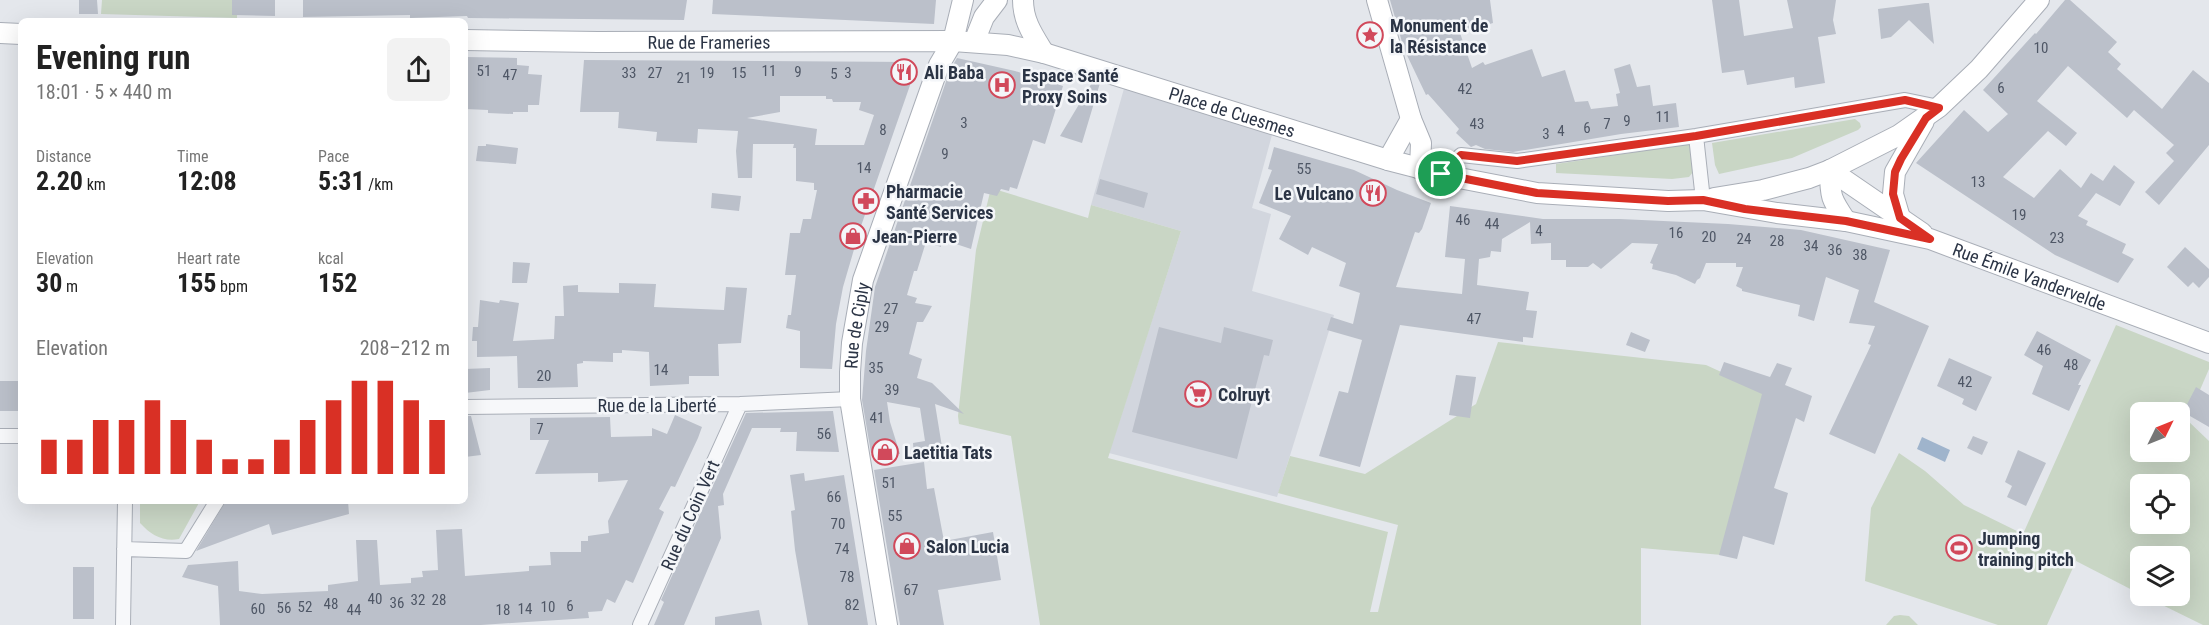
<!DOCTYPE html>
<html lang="en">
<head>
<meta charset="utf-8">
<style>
  :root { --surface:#fff; --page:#f2f2f2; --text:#222; --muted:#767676; --accent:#d93025 }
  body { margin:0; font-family:"Roboto Condensed",sans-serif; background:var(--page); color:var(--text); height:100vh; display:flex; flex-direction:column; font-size:22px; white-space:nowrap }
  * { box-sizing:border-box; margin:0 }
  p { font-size:20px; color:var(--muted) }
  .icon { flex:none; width:33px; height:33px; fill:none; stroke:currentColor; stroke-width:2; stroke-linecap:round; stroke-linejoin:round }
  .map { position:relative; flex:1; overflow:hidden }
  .panel { position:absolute; left:18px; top:18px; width:450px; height:486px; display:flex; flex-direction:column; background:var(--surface); border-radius:9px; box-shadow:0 6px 24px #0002 }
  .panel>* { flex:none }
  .needle { width:39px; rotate:47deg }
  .controls { position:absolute; left:2130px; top:402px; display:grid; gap:12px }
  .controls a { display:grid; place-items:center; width:60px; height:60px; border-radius:9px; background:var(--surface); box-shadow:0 6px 24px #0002; font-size:30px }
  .pin { position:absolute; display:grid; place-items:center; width:51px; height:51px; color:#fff; margin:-26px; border:3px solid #fff; border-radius:50%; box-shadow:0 2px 6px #0007 }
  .round { display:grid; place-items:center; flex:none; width:63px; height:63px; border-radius:9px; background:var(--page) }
  .summary { display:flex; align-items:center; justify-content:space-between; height:102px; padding:0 18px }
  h1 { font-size:33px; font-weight:700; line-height:45px }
  .figures { display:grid; grid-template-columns:repeat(3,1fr); gap:9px; height:102px; padding:6px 18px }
  .figures div { display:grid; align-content:center }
  .figures b { font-size:26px; font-weight:700 }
  .figures small { font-size:16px; font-weight:400 }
  .figures p { font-size:16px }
  .chart { height:168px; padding:12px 18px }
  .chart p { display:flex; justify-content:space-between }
  .chart svg { width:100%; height:108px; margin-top:6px; stroke:var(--accent); stroke-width:6 }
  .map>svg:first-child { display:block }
  .built { fill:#d2d6de }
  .green { fill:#c9d6c5; fill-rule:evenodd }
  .water { fill:#9fb4cc }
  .building { fill:#bbc0ca; fill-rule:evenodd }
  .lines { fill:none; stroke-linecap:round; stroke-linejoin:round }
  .street-casing { stroke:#a9aeb7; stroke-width:16 }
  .secondary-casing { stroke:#a9aeb7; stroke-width:22 }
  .street { stroke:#f7f8fa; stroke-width:14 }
  .secondary { stroke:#fff; stroke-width:20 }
  .route-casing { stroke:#fff; stroke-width:12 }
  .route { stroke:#d93025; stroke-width:8 }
  .labels { text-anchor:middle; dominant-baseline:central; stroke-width:5; stroke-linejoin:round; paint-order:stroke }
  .number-label { font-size:15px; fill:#4f5766 }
  .poi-label { font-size:18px; font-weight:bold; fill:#2b3445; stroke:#f4f6f9; text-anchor:start }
  .street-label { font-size:18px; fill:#2b3445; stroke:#f4f6f9 }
</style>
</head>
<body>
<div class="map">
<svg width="2209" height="625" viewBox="0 0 2209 625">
  <rect width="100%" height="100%" fill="#e4e7ec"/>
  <path class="built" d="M1127,78L1275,124L1252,208L1271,214L1252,291L1334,315L1277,497L1109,453L1181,231L1091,205Z"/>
  <path class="green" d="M102,0H237V18L101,14Z
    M1855,119L1860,123L1861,127L1858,130L1792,158L1719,174L1715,165L1712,143Z
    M1689,144L1693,172L1689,177L1672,179L1556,173V164Z
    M991,188L1088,218L1091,205L1181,231L1108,458L1388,532L1370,612H1378L1398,525L1278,493L1290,456L1365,474L1476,404L1498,342L1706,365L1765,392L1722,555L1641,548V625H1040L1011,436L959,424L958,416L976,250Z
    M2116,325L2209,362V369L2187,420L2209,441V625H2203L2144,596H2180V556H2140V594L2076,561L2047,625H1998L1865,581L1871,508L1899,453L1925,471L1964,505L2023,534ZM2140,412H2180V452H2140ZM2140,484H2180V524H2140Z
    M140,501H200L179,539C163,542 151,535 140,523Z
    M1900,615L1909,616L1918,625H1886L1894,616Z"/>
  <path class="water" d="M1922,437L1950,450L1945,462L1917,449Z"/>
  <path class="building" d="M79,0H97L98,14H79Z
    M232,0H275V16L232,15Z
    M303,0H687L684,20L468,18L467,16L410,18V15L303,17Z
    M713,0H936L934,24L712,14Z
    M1390,0H1490L1493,23L1460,33L1472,68L1483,62L1485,65L1532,49L1542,77L1565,70L1575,102L1588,101L1591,109L1618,106L1616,94L1620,93L1614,69L1630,64L1637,87L1650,85L1653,106L1676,103L1679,127L1621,134L1513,152L1485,149L1476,145L1471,147L1456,133L1459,129L1428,94L1426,95L1404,49Z
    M1712,0H1739L1744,36L1793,28L1787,0H1836L1833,20L1836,34L1818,37L1825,83L1795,88L1794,77L1747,85L1744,70L1722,73Z
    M2065,0H2070L2117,42L2108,52L2121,64L2117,69L2162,109L2193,70L2209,83V145L2159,205L2145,192L2174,161L2166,153L2174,145L2134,110L2127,118L2068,66L2037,101L2077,133L2066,146L2048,131L2003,177L2034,198L2060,169L2081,188L2091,173L2103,181L2114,165L2135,182L2120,206L2096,193L2078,216L2088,221L2086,225L2126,244L2122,253L2134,259L2118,283L2055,255L1916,163L1964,110L1988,132L2008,114L1983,90L2035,33L2036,34Z
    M1925,3H1929L1934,44L1909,20L1891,37L1881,39L1878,9Z
    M465,57L517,58V65L529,66L528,74L542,75L539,105H528V112H513V114L488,113V110L465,109Z
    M957,58L1015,71L1063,86L1045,144L1033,140L1017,189L1010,187L1009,191L1001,189L997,196L984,193L971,249L941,239V247L926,242L917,271H914L907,295L917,298L915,303L932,306L923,322H917L909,354L922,359L917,378L932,383L964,414L935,404L943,453L914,458L913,443L925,441L920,408L887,402L890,422L900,454L871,453L862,400L866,351L875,287L950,70Z
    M584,60L912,62L916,68L860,229L843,287L836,324L832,369L800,368V331L786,328L788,315H791L796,275H785L790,233H800L803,219H811L817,190H814V183L796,181V148H793L794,144H753L752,178H738L736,151L738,131L698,129L697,143L656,141L657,132L618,128L619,112H580ZM780,96H826V99H832L833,102H861L859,110L874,115L864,145H815L817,129L747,118L780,112Z
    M1093,81L1100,83L1082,143L1060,136Z
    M486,144L518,148L516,164L476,161L478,146H486Z
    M1274,147L1354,170L1397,190L1431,203L1422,229L1419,233L1415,232L1396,287L1462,294L1465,259L1445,257L1450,206L1543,219H1620L1728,224L1801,230L1890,250L1874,302L1929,326L1875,454L1829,434L1871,345L1868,344L1875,326L1849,323L1859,290L1826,277L1814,321L1798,316L1800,305L1742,291V289L1736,286L1743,267H1736V263H1706L1700,278L1697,280L1695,284L1676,275L1652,269L1653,264L1650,263L1658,244L1632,243L1601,269L1593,263L1588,267H1566V260H1551V243L1531,244L1530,222L1502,239L1501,252L1491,251L1490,257L1479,259L1477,285L1529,292L1526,310L1537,311L1533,338L1523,337V342L1400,325L1360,467L1319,456L1339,391L1348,393L1362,340L1327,330L1331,317L1353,324L1360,293L1339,286L1346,263L1312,247L1308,255L1279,239L1291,216L1259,203L1272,170L1268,169Z
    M1100,179L1148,193L1144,208L1096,194Z
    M712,193L741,196L739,211L711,208Z
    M2185,247L2209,269V277L2199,288L2193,282L2188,287L2167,267Z
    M513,262L530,263L527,283H512Z
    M619,283L656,284L654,307L724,310L726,287L747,288L741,343L718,344L719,376H689V384L650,386L649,352L622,350V353H613V362L583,361V363L577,364L578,387L536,388H518L517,356L477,357V341H472L473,327H478L480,300L499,303L500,300L519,303L513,341L554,339L555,316H564L563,286L578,285V292L619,293Z
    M1159,327L1221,343L1224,327L1273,340L1269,356L1264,355L1237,459L1132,432Z
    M2037,331L2091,360L2078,385H2081L2069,411L2032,394L2043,366L2024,355Z
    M1631,332L1650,340L1645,352L1626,345Z
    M1949,358L1992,377L1976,411L1962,404L1964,399L1937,386Z
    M1724,362L1770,377L1777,363L1792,368L1785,385L1812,396L1804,422L1796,418L1774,488L1788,493L1774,545L1743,536L1737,559L1719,555L1762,394L1719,375Z
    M490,368V390L465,393V369Z
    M1456,375L1476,377L1470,418L1449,415Z
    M0,381H21V411H0Z
    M2196,387L2209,395V427L2183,412Z
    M833,411L839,452L796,451L797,432H780L781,428H752L723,494L724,505L718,506L721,538L684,625H654L664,602L661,600L746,413Z
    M675,415L702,427L698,438L675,487L671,486L659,509L664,512L633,583L626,580L615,603L607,599L602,611L588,612L589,618L481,625H220L218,586L182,577L188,565L238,561L239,591L262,594L328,591V585L358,581L356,540H377L380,585L411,583V578L423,577L422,571L438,570L436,530L462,529L465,576L529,571V566L551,565L550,552H581V541H588V536L609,533L608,521L628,480L598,482V473L535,474L549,440H530V418L610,417L611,437L652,436V428L667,434Z
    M465,416H471L481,455L465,457Z
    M1973,436L1988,442L1982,455L1967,448Z
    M2018,450L2046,463L2026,506L2007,497L2012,486L2005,482Z
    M924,462L927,489L934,488L944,541L993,532L1001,580L938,590L944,625H900L874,470Z
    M804,473L805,481L844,475L868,625H808L795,550L791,511L795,510L790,475Z
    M226,501H348L349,514L272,535L269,524L196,551Z
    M73,567H94V619H73Z
    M759,610L762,625H715V617Z"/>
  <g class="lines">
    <g class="street-casing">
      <path id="street" d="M1696,136L1703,200
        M1441,174L1461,155L1517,161L1696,136L1905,100L1939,107
        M465,407L740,404L850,399
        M0,436H21
        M124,549L186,551L217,501
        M123,625L125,501
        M640,625L740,404"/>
    </g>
    <g class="secondary-casing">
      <g id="secondary">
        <path d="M1023,0C1023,21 1033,35 1044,53"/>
        <path d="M1377,0L1411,119L1421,143L1420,169"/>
        <path d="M0,33L21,34"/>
        <path id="s1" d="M465,40L598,42L953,41L1008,45L1044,53L1388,160L1454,177L1537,193L1668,201L1703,200L1777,213L1846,221L1930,239L2209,343"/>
        <path d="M974,42L984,17L997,0"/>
        <path d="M1388,160L1411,119"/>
        <path d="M1830,170L1922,233"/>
        <path d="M1830,170C1830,197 1831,199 1846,221"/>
        <path d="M1714,198L1763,190L1809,178L1830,170L1899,135L1939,107L1979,69L2039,0"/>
        <path d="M1900,218L1893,194L1895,172L1924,121"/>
        <path id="s2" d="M887,625L850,399V372L852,343L863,280L939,65L953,41L963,0"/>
      </g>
    </g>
    <use href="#street" class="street"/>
    <use href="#secondary" class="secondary"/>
  </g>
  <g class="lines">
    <g class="route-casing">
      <path id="route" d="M1905,100L1939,108L1926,118L1901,159L1895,172L1893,194L1900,218L1930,239L1846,221L1745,209L1703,200L1668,201L1537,193L1441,174L1461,155L1517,161L1696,136Z"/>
    </g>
    <use href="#route" class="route"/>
  </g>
  <defs>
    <g id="sight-ring" transform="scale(1.35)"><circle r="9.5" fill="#f4f6f9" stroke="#d1495b" stroke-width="1.5"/><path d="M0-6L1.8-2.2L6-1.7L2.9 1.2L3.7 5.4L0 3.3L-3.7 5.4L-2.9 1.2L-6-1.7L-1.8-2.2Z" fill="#d1495b"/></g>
    <g id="restaurant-ring" transform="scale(1.35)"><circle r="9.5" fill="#f4f6f9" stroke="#d1495b" stroke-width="1.5"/><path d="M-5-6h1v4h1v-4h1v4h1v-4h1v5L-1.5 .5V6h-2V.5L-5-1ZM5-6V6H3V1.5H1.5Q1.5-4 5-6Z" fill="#d1495b"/></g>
    <g id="hospital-ring" transform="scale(1.35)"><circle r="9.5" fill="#f4f6f9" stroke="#d1495b" stroke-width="1.5"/><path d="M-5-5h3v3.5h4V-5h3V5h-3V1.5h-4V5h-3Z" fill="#d1495b"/></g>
    <g id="pharmacy-ring" transform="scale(1.35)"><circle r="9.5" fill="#f4f6f9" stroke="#d1495b" stroke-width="1.5"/><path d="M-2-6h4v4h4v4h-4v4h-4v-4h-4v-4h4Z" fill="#d1495b"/></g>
    <g id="shop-ring" transform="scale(1.35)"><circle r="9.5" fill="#f4f6f9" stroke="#d1495b" stroke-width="1.5"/><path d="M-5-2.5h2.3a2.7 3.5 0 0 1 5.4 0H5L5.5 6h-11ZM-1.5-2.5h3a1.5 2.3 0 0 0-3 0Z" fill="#d1495b"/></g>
    <g id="supermarket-ring" transform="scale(1.35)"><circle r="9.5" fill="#f4f6f9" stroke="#d1495b" stroke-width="1.5"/><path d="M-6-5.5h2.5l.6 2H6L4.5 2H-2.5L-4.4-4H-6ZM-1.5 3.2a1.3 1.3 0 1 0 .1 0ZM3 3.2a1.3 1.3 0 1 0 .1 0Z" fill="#d1495b"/></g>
    <g id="stadium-ring" transform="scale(1.35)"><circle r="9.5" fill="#f4f6f9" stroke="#d1495b" stroke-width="1.5"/><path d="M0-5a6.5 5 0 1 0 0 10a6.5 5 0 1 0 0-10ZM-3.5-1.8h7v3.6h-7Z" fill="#d1495b"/></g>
  </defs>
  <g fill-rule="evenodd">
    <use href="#sight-ring" x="1370" y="35"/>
    <use href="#restaurant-ring" x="904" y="72"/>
    <use href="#hospital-ring" x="1002" y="85"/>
    <use href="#restaurant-ring" x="1373" y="193"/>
    <use href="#pharmacy-ring" x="866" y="201"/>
    <use href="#shop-ring" x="853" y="236"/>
    <use href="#supermarket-ring" x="1198" y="394"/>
    <use href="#shop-ring" x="885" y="452"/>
    <use href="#shop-ring" x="907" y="546"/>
    <use href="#stadium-ring" x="1959" y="548"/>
  </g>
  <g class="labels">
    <g class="number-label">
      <text x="2041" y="48">10</text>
      <text x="484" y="71">51</text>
      <text x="769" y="71">11</text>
      <text x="798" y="72">9</text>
      <text x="629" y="73">33</text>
      <text x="655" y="73">27</text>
      <text x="707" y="73">19</text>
      <text x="739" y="73">15</text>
      <text x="848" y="73">3</text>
      <text x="834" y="74">5</text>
      <text x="510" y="75">47</text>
      <text x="684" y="78">21</text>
      <text x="2001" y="88">6</text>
      <text x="1465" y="89">42</text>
      <text x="1663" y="117">11</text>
      <text x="1627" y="121">9</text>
      <text x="964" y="123">3</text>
      <text x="1477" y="124">43</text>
      <text x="1607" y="124">7</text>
      <text x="1587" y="128">6</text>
      <text x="883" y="130">8</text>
      <text x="1561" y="131">4</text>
      <text x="1546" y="134">3</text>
      <text x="945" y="154">9</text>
      <text x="864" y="168">14</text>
      <text x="1304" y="169">55</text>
      <text x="1978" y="182">13</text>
      <text x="2019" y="215">19</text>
      <text x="1463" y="220">46</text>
      <text x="1492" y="224">44</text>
      <text x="1539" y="231">4</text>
      <text x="1676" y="233">16</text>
      <text x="1709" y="237">20</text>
      <text x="2057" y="238">23</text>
      <text x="1744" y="239">24</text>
      <text x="1777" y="241">28</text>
      <text x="1811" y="246">34</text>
      <text x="1835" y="250">36</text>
      <text x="1860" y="255">38</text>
      <text x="891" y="309">27</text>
      <text x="1474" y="319">47</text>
      <text x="882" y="327">29</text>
      <text x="2044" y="350">46</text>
      <text x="2071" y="365">48</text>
      <text x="876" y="368">35</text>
      <text x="661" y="370">14</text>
      <text x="544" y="376">20</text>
      <text x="1965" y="382">42</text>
      <text x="892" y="390">39</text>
      <text x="877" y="418">41</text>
      <text x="540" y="429">7</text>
      <text x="824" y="434">56</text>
      <text x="889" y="483">51</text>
      <text x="834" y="497">66</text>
      <text x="895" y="516">55</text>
      <text x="838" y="524">70</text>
      <text x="842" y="549">74</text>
      <text x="847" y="577">78</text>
      <text x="911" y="590">67</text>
      <text x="375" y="599">40</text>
      <text x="418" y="600">32</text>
      <text x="439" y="600">28</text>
      <text x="397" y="603">36</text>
      <text x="331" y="604">48</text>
      <text x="852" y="605">82</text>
      <text x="570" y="606">6</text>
      <text x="305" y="607">52</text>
      <text x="548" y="607">10</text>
      <text x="284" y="608">56</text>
      <text x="258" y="609">60</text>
      <text x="525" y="609">14</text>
      <text x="354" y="610">44</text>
      <text x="503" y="610">18</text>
    </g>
    <g class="poi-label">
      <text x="1390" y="25">Monument de<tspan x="1390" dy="21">la Résistance</tspan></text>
      <text x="924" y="72">Ali Baba</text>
      <text x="1022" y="75">Espace Santé<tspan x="1022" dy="21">Proxy Soins</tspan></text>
      <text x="886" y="191">Pharmacie<tspan x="886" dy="21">Santé Services</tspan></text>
      <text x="1354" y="193" text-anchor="end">Le Vulcano</text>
      <text x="872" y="236">Jean-Pierre</text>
      <text x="1218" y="394">Colruyt</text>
      <text x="904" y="452">Laetitia Tats</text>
      <text x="1978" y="538">Jumping<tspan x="1978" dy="21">training pitch</tspan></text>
      <text x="926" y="546">Salon Lucia</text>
    </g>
    <g class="street-label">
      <text stroke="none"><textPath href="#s1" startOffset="244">Rue de Frameries</textPath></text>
      <text stroke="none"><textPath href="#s1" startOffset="777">Place de Cuesmes</textPath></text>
      <text stroke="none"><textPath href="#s1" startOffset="1596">Rue Émile Vandervelde</textPath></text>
      <text stroke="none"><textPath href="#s2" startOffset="303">Rue de Ciply</textPath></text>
      <text x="657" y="405">Rue de la Liberté</text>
      <text transform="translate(690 515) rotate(-66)">Rue du Coin Vert</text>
    </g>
  </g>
</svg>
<div class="controls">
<a><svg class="needle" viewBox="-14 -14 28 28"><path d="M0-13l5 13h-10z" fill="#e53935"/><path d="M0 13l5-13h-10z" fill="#767676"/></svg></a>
<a><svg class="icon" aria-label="locate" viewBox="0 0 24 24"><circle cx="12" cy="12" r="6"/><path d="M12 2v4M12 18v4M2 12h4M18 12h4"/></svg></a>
<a><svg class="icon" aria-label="layers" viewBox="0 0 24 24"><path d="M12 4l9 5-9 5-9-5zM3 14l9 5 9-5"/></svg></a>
</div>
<div class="pin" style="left:1441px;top:174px;background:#1e9e55"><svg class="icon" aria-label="arrive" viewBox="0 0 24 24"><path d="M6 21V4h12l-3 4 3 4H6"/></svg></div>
<section class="panel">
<div class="summary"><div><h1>Evening run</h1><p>18:01 · 5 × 440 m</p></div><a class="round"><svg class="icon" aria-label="share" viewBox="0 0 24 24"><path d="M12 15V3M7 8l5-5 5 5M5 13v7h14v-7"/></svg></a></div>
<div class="figures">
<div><p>Distance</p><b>2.20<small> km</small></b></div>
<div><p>Time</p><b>12:08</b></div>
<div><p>Pace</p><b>5:31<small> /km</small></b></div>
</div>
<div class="figures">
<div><p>Elevation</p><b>30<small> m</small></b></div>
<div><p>Heart rate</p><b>155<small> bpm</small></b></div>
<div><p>kcal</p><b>152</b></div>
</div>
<div class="chart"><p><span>Elevation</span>208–212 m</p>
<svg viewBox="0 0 160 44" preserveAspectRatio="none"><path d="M5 44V30M15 44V30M25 44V22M35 44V22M45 44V14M55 44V22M65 44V30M75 44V38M85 44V38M95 44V30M105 44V22M115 44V14M125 44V6M135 44V6M145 44V14M155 44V22"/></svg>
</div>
</section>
</div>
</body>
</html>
